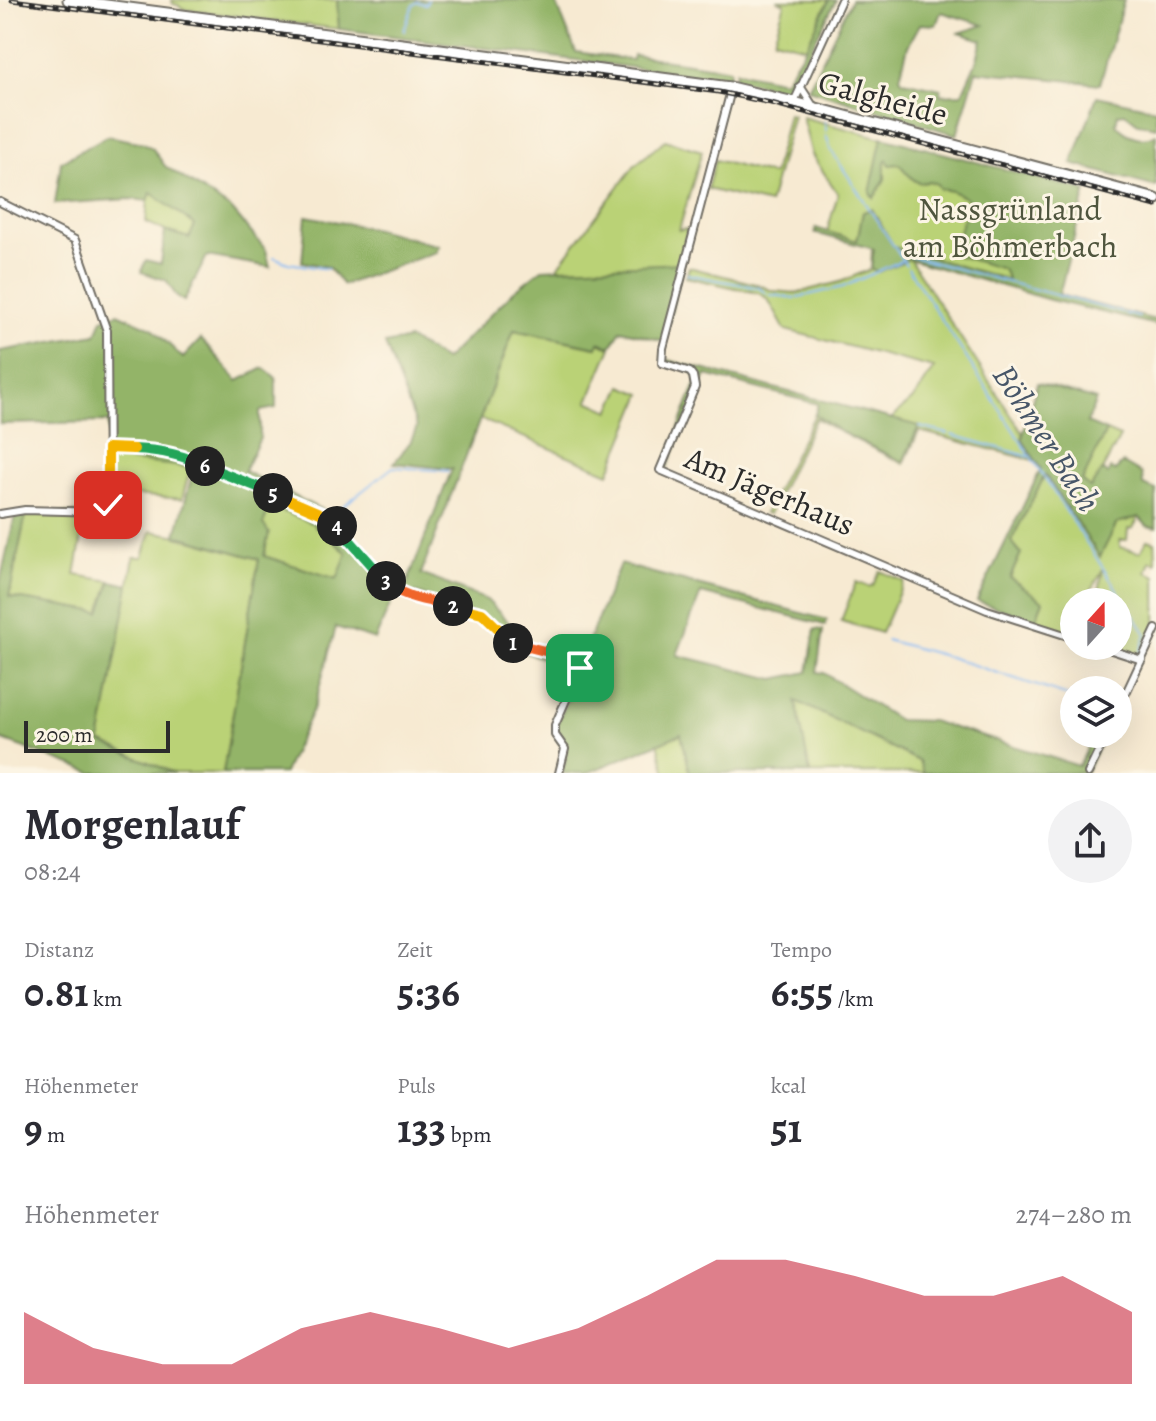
<!DOCTYPE html>
<html lang="de">
<head>
<meta charset="utf-8">
<style>
  :root { --surface:#fff; --page:#f2f2f3; --text:#2b2b33; --muted:#7c7c81; --accent:#d1495b }
  body { margin:0; font-family:Alegreya,serif; background:var(--page); color:var(--text); height:100vh; display:flex; flex-direction:column; font-size:30px; white-space:nowrap }
  * { box-sizing:border-box; margin:0 }
  p { font-size:26px; color:var(--muted) }
  .icon { flex:none; width:44px; height:44px; fill:none; stroke:currentColor; stroke-width:2; stroke-linecap:round; stroke-linejoin:round }
  .map { position:relative; height:773px; overflow:hidden }
  .drawer { display:flex; flex-direction:column; background:var(--surface); flex:1 }
  .drawer>* { flex:none }
  .needle { width:52px; rotate:21deg }
  .controls { position:absolute; left:1060px; top:588px; display:grid; gap:16px }
  .controls a { display:grid; place-items:center; width:72px; height:72px; border-radius:50%; background:var(--surface); box-shadow:0 8px 32px #0002; font-size:40px }
  .scale { position:absolute; left:24px; bottom:20px; width:146px; box-sizing:border-box; padding-left:8px; border:4px solid #2b2b2b; border-top:0; font-size:22px; line-height:28px; white-space:nowrap; color:#2b2b2b; -webkit-text-stroke:6px #fcf5e5; paint-order:stroke }
  .pin { position:absolute; display:grid; place-items:center; width:68px; height:68px; color:#fff; margin:-34px; border-radius:16px; box-shadow:0 4px 12px #0006 }
  .km { position:absolute; width:40px; height:40px; margin:-20px; border-radius:50%; background:#222; color:#fff; font-size:22px; line-height:40px; text-align:center }
  .round { display:grid; place-items:center; flex:none; width:84px; height:84px; border-radius:42px; background:var(--page) }
  .head { display:flex; align-items:center; justify-content:space-between; height:136px; padding:0 24px }
  h1 { font-size:44px; font-weight:600; line-height:60px }
  .metrics { display:grid; grid-template-columns:repeat(3,1fr); gap:12px; height:136px; padding:8px 24px }
  .metrics div { display:grid; align-content:center }
  .metrics b { font-size:40px; font-weight:600 }
  .metrics small { font-size:22px; font-weight:400 }
  .metrics p { font-size:22px }
  .chart { height:224px; padding:16px 24px }
  .chart p { display:flex; justify-content:space-between }
  .chart svg { width:100%; height:144px; margin-top:8px; fill:var(--accent); opacity:.7 }
  .map>svg:first-child { display:block }
  .green { fill:#bad276; stroke:#727e50; stroke-width:2 }
  .forest { fill:#93b467; stroke:#5f7049; stroke-width:2; fill-rule:evenodd }
  .lines { fill:none; stroke-linecap:round; stroke-linejoin:round }
  .stream { stroke:#88bbf5; stroke-width:2 }
  .minor-casing { stroke:#726e65; stroke-width:10 }
  .primary-casing { stroke:#726e65; stroke-width:13 }
  .minor { stroke:#fff; stroke-width:6 }
  .primary { stroke:#fff; stroke-width:9 }
  .rail-casing { stroke:#2b2b2b; stroke-width:5 }
  .rail { stroke:#fcf5e5; stroke-width:2; stroke-dasharray:6; stroke-linecap:butt }
  .split-1-casing { stroke:#fff; stroke-width:16 }
  .split-2-casing { stroke:#fff; stroke-width:16 }
  .split-3-casing { stroke:#fff; stroke-width:16 }
  .split-4-casing { stroke:#fff; stroke-width:16 }
  .split-5-casing { stroke:#fff; stroke-width:16 }
  .split-6-casing { stroke:#fff; stroke-width:16 }
  .split-7-casing { stroke:#fff; stroke-width:16 }
  .split-8-casing { stroke:#fff; stroke-width:16 }
  .split-1 { stroke:#f0652b; stroke-width:10 }
  .split-2 { stroke:#f5b400; stroke-width:10 }
  .split-3 { stroke:#f0652b; stroke-width:10 }
  .split-4 { stroke:#22a559; stroke-width:10 }
  .split-5 { stroke:#f5b400; stroke-width:10 }
  .split-6 { stroke:#22a559; stroke-width:10 }
  .split-7 { stroke:#22a559; stroke-width:10 }
  .split-8 { stroke:#f5b400; stroke-width:10 }
  .labels { text-anchor:middle; dominant-baseline:central; stroke-width:6; stroke-linejoin:round; paint-order:stroke }
  .street-label { font-size:32px; fill:#2b2b2b; stroke:#fcf5e5 }
  .park-label { font-size:32px; fill:#4f553e; stroke:#fcf5e5 }
  .water-label { font-size:34px; font-style:italic; fill:#475668; stroke:#fcf5e5 }
</style>
</head>
<body>
<div class="map">
<svg width="1156" height="773" viewBox="0 0 1156 773">
  <rect width="100%" height="100%" fill="#fcf5e5"/>
  <filter id="ink" filterUnits="userSpaceOnUse"><feTurbulence type="fractalNoise" baseFrequency=".0125" numOctaves="2"/><feDisplacementMap in="SourceGraphic" scale="16" xChannelSelector="R" yChannelSelector="G"/><feConvolveMatrix kernelMatrix="1 2 1 2 8 2 1 2 1" color-interpolation-filters="sRGB"/></filter>
  <filter id="wash" filterUnits="userSpaceOnUse"><feTurbulence type="fractalNoise" baseFrequency=".006" numOctaves="4" result="noise"/><feDisplacementMap in="SourceGraphic" scale="32" xChannelSelector="R" yChannelSelector="G"/><feGaussianBlur stdDeviation="1.8" result="paint"/><feColorMatrix in="noise" values="0 0 0 0 0 0 0 0 0 0 0 0 0 0 0 0 0 1.4 0 .05"/><feComposite in="paint" operator="in"/></filter>
  <g filter="url(#wash)">
    <rect width="100%" height="100%" fill="#f7ead2"/>
    <path class="green" d="M172,0H337L339,29L182,9L178,5L173,4Z
      M777,0H829L806,47L774,39L785,3Z
      M788,114L793,115L769,204L707,189L715,160L773,175Z
      M802,117L1085,191L1057,297L909,258L1024,435L1022,440L1037,461L919,431L904,464L830,427L816,418L769,514L765,513L815,414L817,415L823,402L891,419L915,397L934,368L785,330L768,299L758,293L686,277L689,267L759,285L773,291L796,293L840,282L871,269L872,247L863,212L857,241L827,232L838,194L812,155Z
      M665,140L702,151L679,230L688,229L678,264L557,268L635,165Z
      M151,192L196,225L189,238L165,231L146,222L148,201Z
      M514,330L596,347L598,342L611,347L588,401L610,411L622,386L642,394L609,473L480,419Z
      M1106,431L1120,437L1102,471L1090,488L1082,481Z
      M109,458L191,466L182,499L109,493Z
      M1045,475L1100,556L1117,523L1139,517L1133,528L1128,529L1127,540H1120V547L1138,552L1141,551L1147,540L1155,542L1156,563L1150,561L1146,572L1156,576V623L1140,656L1109,646H1118V602H1097L1103,569L1085,602H1074V625L1070,632L1035,621L1043,601L1010,578L1021,553L1011,541Z
      M270,505L312,523L347,553L337,579L263,556V524Z
      M29,513H96L95,520H85L75,575L111,581L100,612L9,597L26,514Z
      M151,531L173,535L259,559L223,773H174L100,742L134,557H143Z
      M880,571L904,581L881,633L841,621L856,582L869,587L873,585Z
      M795,700L919,761L923,773H810Z
      M682,733L690,773H666L658,743Z"/>
    <path class="forest" d="M337,0H555L576,52L632,60L633,55L730,69L729,80L339,29Z
      M829,0H836L792,85L786,90L734,79L736,71L784,81L806,47Z
      M851,0H1124L1100,84L976,71L957,135L808,89ZM941,12L984,25L959,33L982,40L977,60L962,94L940,95L941,89L903,81L900,77L908,46L920,24L936,25Z
      M1097,96L1156,109V127L1138,123L1125,113L1118,114L1116,124C1126,136 1142,142 1156,134V187L1072,164Z
      M107,136L144,143L153,149L165,166L232,210L266,250L270,267L207,256L184,301L177,297L166,280L141,272L146,260L161,264L165,231L189,238L195,225L151,193L148,201L130,199L55,204L61,162Z
      M882,137L1086,191L1059,295L1156,320V325L1050,300L909,259L878,272L871,269L874,249L815,233L816,228L857,241L863,212L872,209L894,247L1008,280L1003,269L955,255L960,228L967,210L968,199L952,191L940,189L937,184L929,181C915,188 908,173 899,164L890,165L887,160L885,163V179L874,198L870,193Z
      M306,216L376,229L439,246L436,252L343,285L328,267L302,262Z
      M683,263L664,341L621,330L611,347L599,342L597,347L514,330L421,574L487,600L521,635L527,649L571,661L581,659L620,564L827,620L825,625L701,593L677,655L774,679L808,672L815,629L823,630L817,672L824,673L898,720L931,721L1079,766L1094,734H1104L1086,773H923L919,761L796,701L810,773H690L681,734L587,773H562C572,741 559,750 556,725L580,673L573,671L572,667L523,652L484,618L417,593L412,594L404,591L452,469L394,463L411,441L417,427L385,344L409,339L445,360L513,292L542,269Z
      M118,313L152,328L183,358L201,339L238,381L264,368L276,378V408L260,411V438L244,471L330,514L397,589L375,640L336,627L314,707L284,773H223L259,559L176,535L194,468L109,458L108,422L0,424V351L96,334L102,319ZM270,506L312,523L347,553L337,579L264,556L269,533L263,524Z
      M664,359L919,426L903,462L841,432L817,416L815,414L818,404L706,375L667,468H664L697,380C694,367 678,366 666,363Z
      M1037,383L1096,400L1087,423L1106,431L1082,481L1090,488L1102,471L1108,474L1110,469L1115,471L1123,463L1142,474L1143,485L1156,490V528L1147,526L1139,517L1117,523L1100,557L1045,475L1011,541L1021,553L1010,578L1043,601L1035,621L977,601L1041,469L1022,439Z
      M26,514L9,597L100,612L111,581L129,585L100,742L174,773H93L0,739V582L15,515Z"/>
    <g class="lines">
      <path class="stream" d="M404,31L413,5L417,2L426,4L428,0
        M825,121L826,130
        M826,135L831,150L906,265
        M898,253L1139,317
        M274,257L288,263L327,269
        M908,268L1146,634L1139,655
        M687,274L759,288L767,294
        M771,295L795,298L843,287L903,260
        M920,427L948,434
        M952,435L1028,456
        M332,512L338,510L393,467L448,471
        M886,640L949,657L1074,698
        M1118,703L1136,663"/>
    </g>
  </g>
  <g filter="url(#ink)">
    <g class="lines">
      <g class="minor-casing">
        <path id="minor" d="M800,86L813,106
          M730,87V94L663,348L662,363L690,372L693,376L695,387L660,470L987,610L1074,638
          M794,102L841,0
          M0,202L75,240L107,331L108,505L106,510L102,512L25,510L0,514
          M108,448L159,450L191,458L208,467L252,484L322,514L341,529L392,589L410,595L482,613L515,644L572,658L580,668L555,725V735L565,749L559,773
          M1099,646L1142,660
          M1118,710L1156,629
          M1088,773L1107,734"/>
      </g>
      <g class="primary-casing">
        <path id="primary" d="M68,0L730,87L794,102L1156,199"/>
      </g>
      <use href="#minor" class="minor"/>
      <use href="#primary" class="primary"/>
      <g class="rail-casing">
        <path id="rail" d="M12,0L719,92L771,103L1156,206"/>
      </g>
      <use href="#rail" class="rail"/>
    </g>
  </g>
  <g class="lines" filter="url(#ink)">
    <g class="split-1-casing">
      <path id="split-1" d="M513,643L572,658L580,668"/>
    </g>
    <g class="split-2-casing">
      <path id="split-2" d="M453,606L482,613L513,643"/>
    </g>
    <g class="split-3-casing">
      <path id="split-3" d="M386,581C400,598 431,601 453,606"/>
    </g>
    <g class="split-4-casing">
      <path id="split-4" d="M337,526L386,581"/>
    </g>
    <g class="split-5-casing">
      <path id="split-5" d="M273,493L322,514L337,526"/>
    </g>
    <g class="split-6-casing">
      <path id="split-6" d="M205,466L273,493"/>
    </g>
    <g class="split-7-casing">
      <path id="split-7" d="M134,449C159,450 182,454 205,466"/>
    </g>
    <g class="split-8-casing">
      <path id="split-8" d="M108,505V448L134,449"/>
    </g>
    <use href="#split-1" class="split-1"/>
    <use href="#split-2" class="split-2"/>
    <use href="#split-3" class="split-3"/>
    <use href="#split-4" class="split-4"/>
    <use href="#split-5" class="split-5"/>
    <use href="#split-6" class="split-6"/>
    <use href="#split-7" class="split-7"/>
    <use href="#split-8" class="split-8"/>
  </g>
  <g class="labels">
    <g class="street-label">
      <text transform="translate(883 98) rotate(15)">Galgheide</text>
      <text transform="translate(770 491) rotate(23)">Am Jägerhaus</text>
    </g>
    <g class="park-label">
      <text x="1010" y="209">Nassgrünland<tspan x="1010" dy="37">am Böhmerbach</tspan></text>
    </g>
    <g class="water-label">
      <text transform="translate(1047 438) rotate(57)">Böhmer Bach</text>
    </g>
  </g>
</svg>
<div class="controls">
<a><svg class="needle" viewBox="-14 -14 28 28"><path d="M0-13l5 13h-10z" fill="#e53935"/><path d="M0 13l5-13h-10z" fill="#7c7c81"/></svg></a>
<a><svg class="icon" aria-label="layers" viewBox="0 0 24 24"><path d="M12 4l9 5-9 5-9-5zM3 14l9 5 9-5"/></svg></a>
</div>
<div class="scale">200 m</div>
<div class="pin" style="left:580px;top:668px;background:#1e9e55"><svg class="icon" aria-label="arrive" viewBox="0 0 24 24"><path d="M6 21V4h12l-3 4 3 4H6"/></svg></div>
<div class="pin" style="left:108px;top:505px;background:#d93025"><svg class="icon" aria-label="check" viewBox="0 0 24 24"><path d="M5 12l5 5 9-10"/></svg></div>
<b class="km" style="left:513px;top:643px">1</b>
<b class="km" style="left:453px;top:606px">2</b>
<b class="km" style="left:386px;top:581px">3</b>
<b class="km" style="left:337px;top:526px">4</b>
<b class="km" style="left:273px;top:493px">5</b>
<b class="km" style="left:205px;top:466px">6</b>
</div>
<section class="drawer">
<div class="head"><div><h1>Morgenlauf</h1><p>08:24</p></div><a class="round"><svg class="icon" aria-label="share" viewBox="0 0 24 24"><path d="M12 15V3M7 8l5-5 5 5M5 13v7h14v-7"/></svg></a></div>
<div class="metrics">
<div><p>Distanz</p><b>0.81<small> km</small></b></div>
<div><p>Zeit</p><b>5:36</b></div>
<div><p>Tempo</p><b>6:55<small> /km</small></b></div>
</div>
<div class="metrics">
<div><p>Höhenmeter</p><b>9<small> m</small></b></div>
<div><p>Puls</p><b>133<small> bpm</small></b></div>
<div><p>kcal</p><b>51</b></div>
</div>
<div class="chart"><p><span>Höhenmeter</span>274–280 m</p>
<svg viewBox="0 0 160 44" preserveAspectRatio="none"><path d="M0 44V22L10 33L20 38L30 38L40 27L50 22L60 27L70 33L80 27L90 17L100 6L110 6L120 11L130 17L140 17L150 11L160 22V44z"/></svg>
</div>
</section>
</body>
</html>
